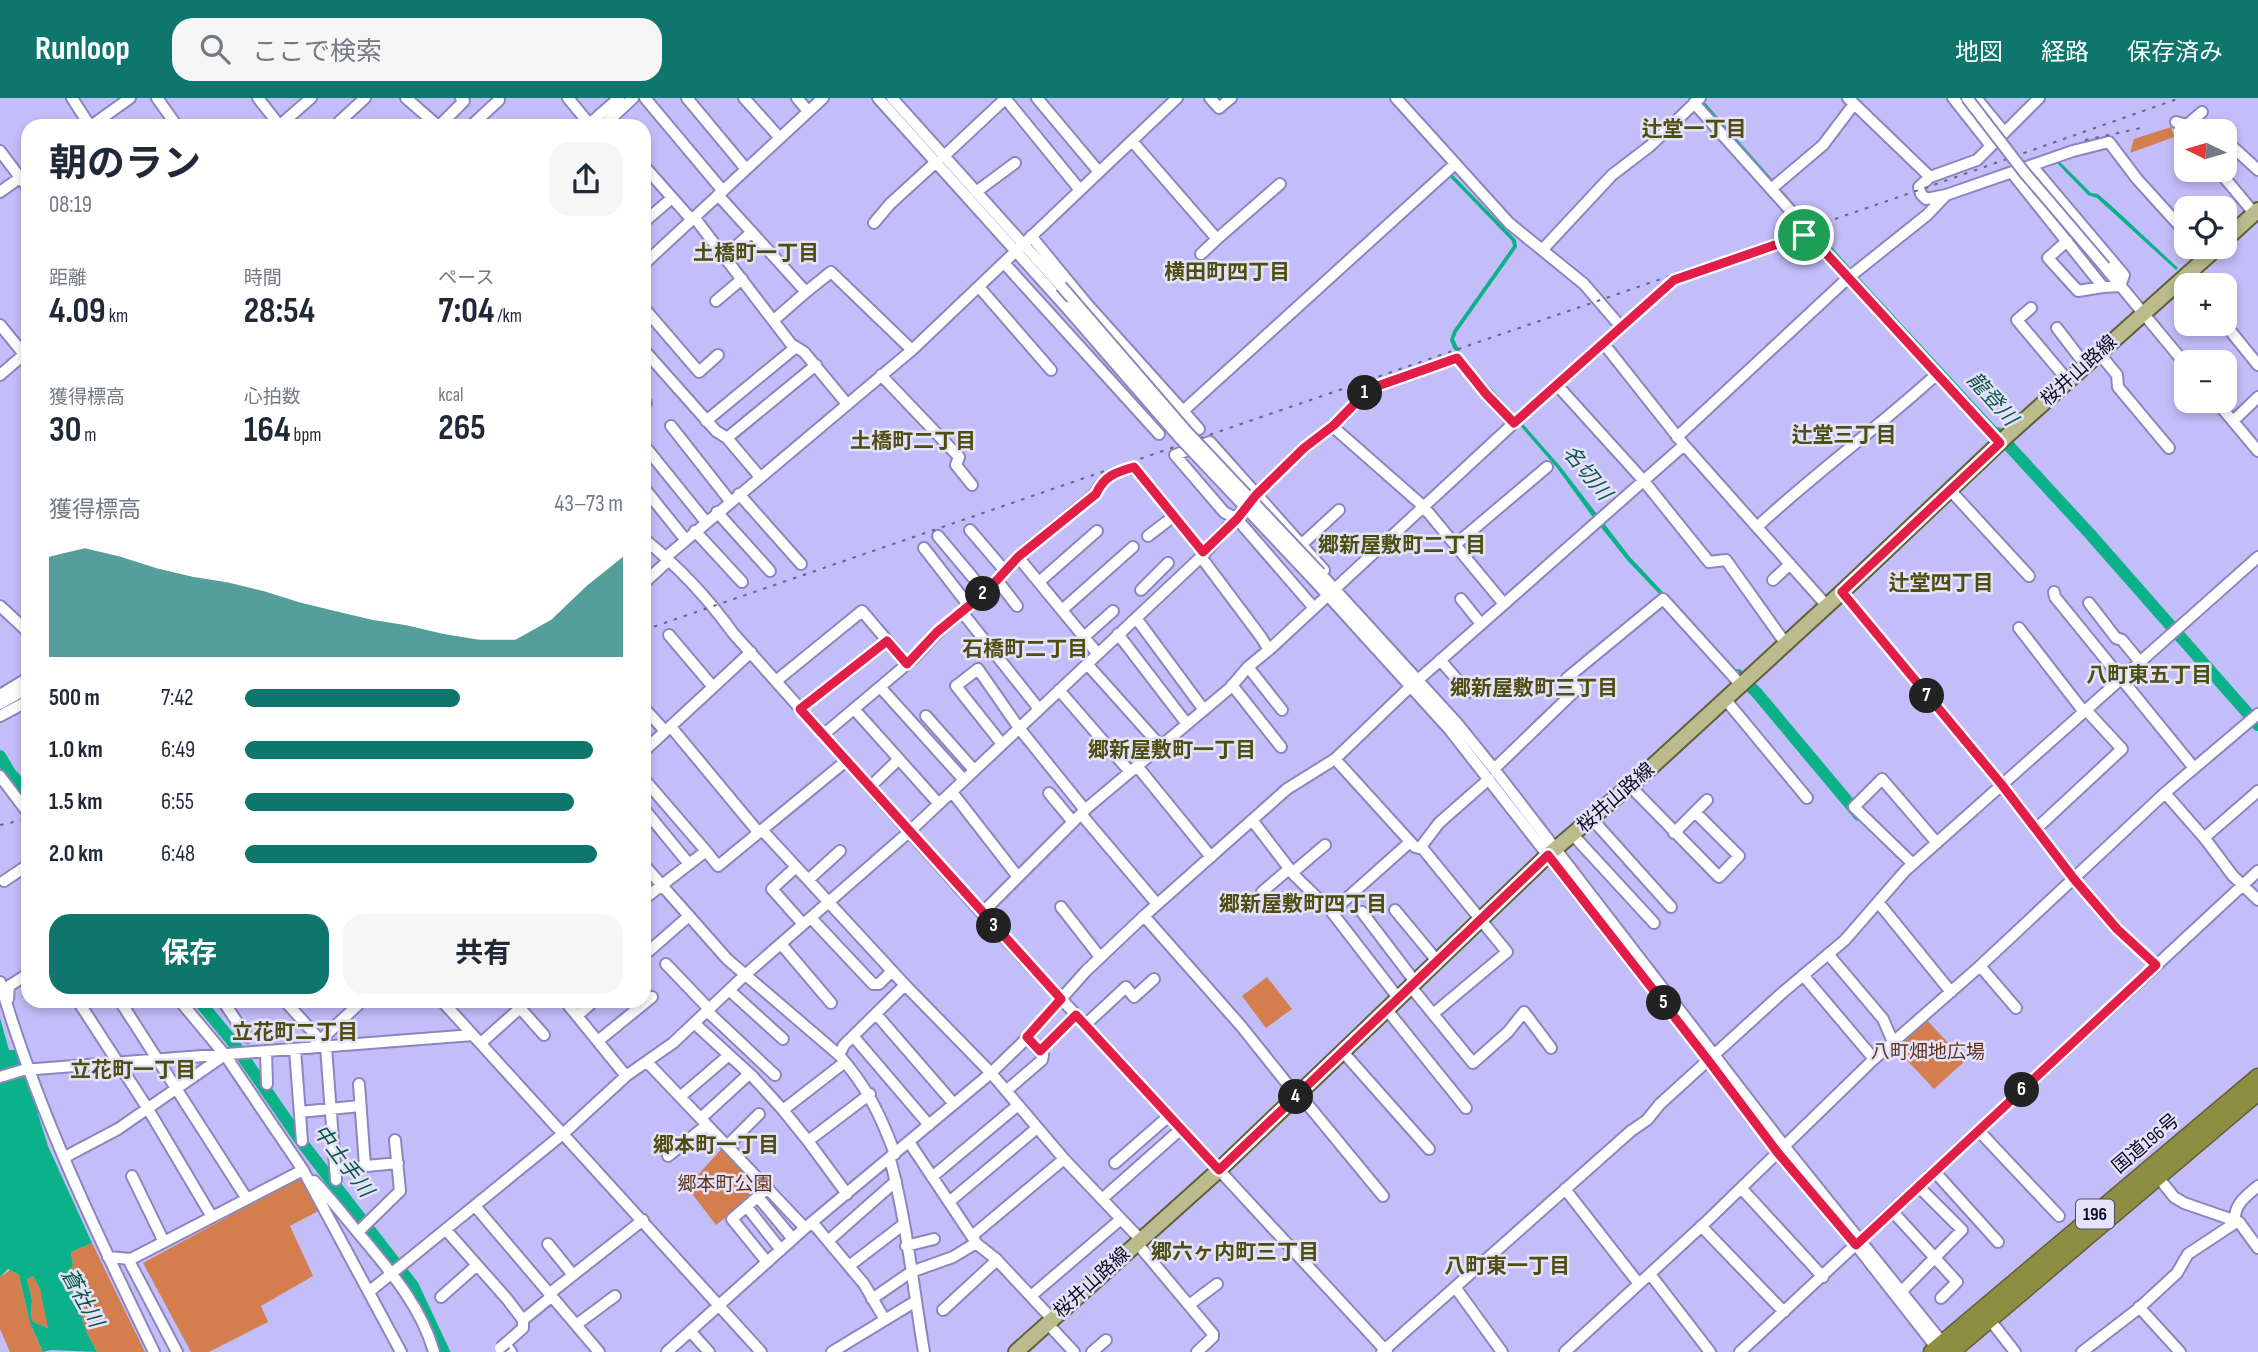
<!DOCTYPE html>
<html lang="ja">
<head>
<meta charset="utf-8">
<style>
  :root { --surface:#fff; --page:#f6f6f7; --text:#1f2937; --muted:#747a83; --accent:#0f766e }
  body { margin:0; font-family:"Sofia Sans Condensed","Noto Sans JP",sans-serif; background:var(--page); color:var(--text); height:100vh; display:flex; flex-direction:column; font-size:26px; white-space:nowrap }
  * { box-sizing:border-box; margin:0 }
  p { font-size:23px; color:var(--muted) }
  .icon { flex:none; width:38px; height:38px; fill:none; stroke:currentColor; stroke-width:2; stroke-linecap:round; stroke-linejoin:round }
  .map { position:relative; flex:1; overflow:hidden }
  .panel { position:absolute; left:21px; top:21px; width:630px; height:889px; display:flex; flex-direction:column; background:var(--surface); border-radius:21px; box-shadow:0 4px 10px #0003 }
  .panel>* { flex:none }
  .needle { width:46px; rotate:275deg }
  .tools { position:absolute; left:2174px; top:21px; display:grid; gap:14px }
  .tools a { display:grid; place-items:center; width:63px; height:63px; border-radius:14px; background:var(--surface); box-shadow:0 4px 10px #0003; font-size:35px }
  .pin { position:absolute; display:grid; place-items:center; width:60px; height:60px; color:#fff; margin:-30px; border:4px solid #fff; border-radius:50%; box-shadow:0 2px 7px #0007 }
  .km { position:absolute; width:35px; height:35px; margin:-18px; border-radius:50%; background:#222; color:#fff; font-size:19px; line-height:35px; text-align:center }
  .round { display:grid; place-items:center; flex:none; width:74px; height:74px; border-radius:21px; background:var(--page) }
  .summary { display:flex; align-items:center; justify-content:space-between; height:119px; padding:0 28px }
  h1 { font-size:38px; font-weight:700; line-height:52px }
  .metrics { display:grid; grid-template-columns:repeat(3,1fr); gap:10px; height:119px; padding:7px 28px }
  .metrics div { display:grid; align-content:center }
  .metrics b { font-size:35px; font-weight:700 }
  .metrics small { font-size:19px; font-weight:400 }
  .metrics p { font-size:19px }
  .chart { height:196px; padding:14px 28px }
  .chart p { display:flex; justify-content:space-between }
  .chart svg { width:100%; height:126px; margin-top:7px; fill:var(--accent); opacity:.7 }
  .primary-button { display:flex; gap:14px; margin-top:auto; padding:14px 28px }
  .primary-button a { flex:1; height:80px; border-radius:21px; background:var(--accent); color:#fff; font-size:28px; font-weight:700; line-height:80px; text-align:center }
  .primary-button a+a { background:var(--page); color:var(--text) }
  ul { padding:0 28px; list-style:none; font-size:23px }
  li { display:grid; grid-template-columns:112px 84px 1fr; align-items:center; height:52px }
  li i { height:18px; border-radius:9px; background:var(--accent) }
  header { display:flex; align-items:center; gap:42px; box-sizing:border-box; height:98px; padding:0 35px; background:var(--accent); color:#fff }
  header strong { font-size:33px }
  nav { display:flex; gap:38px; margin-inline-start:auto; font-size:24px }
  .search { width:490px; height:63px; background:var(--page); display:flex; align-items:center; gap:18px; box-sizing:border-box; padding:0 24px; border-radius:21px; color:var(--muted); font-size:26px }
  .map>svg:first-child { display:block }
  .green { fill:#d47e4e }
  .water { fill:#0bb289; fill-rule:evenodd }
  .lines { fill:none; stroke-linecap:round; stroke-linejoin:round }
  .river { stroke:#0bb289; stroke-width:12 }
  .minor-casing { stroke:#8c86be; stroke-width:14 }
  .major-casing { stroke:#616036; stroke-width:18 }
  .highway-casing { stroke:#616036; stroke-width:19 }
  .minor { stroke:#fff; stroke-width:10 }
  .major { stroke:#bbbb8e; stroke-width:14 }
  .highway { stroke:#8e8e43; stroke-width:16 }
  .rail { stroke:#68638b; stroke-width:2; stroke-dasharray:3.5 7; stroke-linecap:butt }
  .minor-bridge-casing { stroke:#8c86be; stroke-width:14; stroke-linecap:butt }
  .minor-bridge { stroke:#fff; stroke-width:10 }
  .route-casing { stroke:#fff; stroke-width:14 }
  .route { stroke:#e11d48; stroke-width:9 }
  .labels { text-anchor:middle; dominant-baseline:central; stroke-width:5; stroke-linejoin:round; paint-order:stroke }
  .shield { fill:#e5e3fc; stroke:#4e4b61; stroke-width:2 }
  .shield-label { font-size:18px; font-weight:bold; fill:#0d0a1e }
  .street-label { font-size:19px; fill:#0d0a1e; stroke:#e5e3fc }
  .park-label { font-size:19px; fill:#613216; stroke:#e5e3fc }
  .neighbourhood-label { font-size:21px; font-weight:bold; fill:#4e4e10; stroke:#e5e3fc }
  .water-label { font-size:21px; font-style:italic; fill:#095843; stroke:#e5e3fc }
</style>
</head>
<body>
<header>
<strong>Runloop</strong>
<div class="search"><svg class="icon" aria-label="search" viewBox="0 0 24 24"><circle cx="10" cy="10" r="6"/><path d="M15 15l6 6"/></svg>ここで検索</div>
<nav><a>地図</a><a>経路</a><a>保存済み</a></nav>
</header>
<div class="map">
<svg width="2258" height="1254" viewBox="0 0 2258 1254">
  <rect width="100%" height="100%" fill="#c3bdf9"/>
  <path class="green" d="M2171,29L2174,39L2130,55L2134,41Z
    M1267,879L1292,911L1266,930L1242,898Z
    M1925,920L1965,963L1934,991L1894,948Z
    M726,1046L765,1088L716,1127L687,1089Z
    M301,1079L320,1112L290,1128L313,1178L261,1208L268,1224L209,1254H191L143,1165Z
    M92,1145L145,1254H97L88,1237L66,1177L73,1167L71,1154Z
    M10,1172L19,1177L30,1225L43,1254H10L0,1231V1179Z
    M33,1178L40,1191L51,1231L33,1224L31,1220L32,1202L27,1181Z"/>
  <path class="water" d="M1694,0H1701L1852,172L2002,335L1997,340L1809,134Z
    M2059,63L2091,95L2098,96L2115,111L2178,170L2176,172L2097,100L2088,97L2056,64Z
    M1450,74L1516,142L1517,149L1457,234L1454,241L1461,256L1560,368L1630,459L1738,574L1736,577L1627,462L1592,418L1557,370L1453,250L1450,242L1453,233L1513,148L1512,143L1448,77Z
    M0,920L9,952H17L39,1006L38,1016L48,1048L92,1145L71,1154L73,1167L66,1177L88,1237L97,1254L51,1252L43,1254L30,1225L19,1177L8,1171L0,1179ZM33,1178L40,1191L48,1230L33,1224L31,1219L32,1202L27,1181Z"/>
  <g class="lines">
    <path class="river" d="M1997,335L2090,436L2258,627
      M1738,577L1756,594L1859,717
      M0,658L10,675L28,695
      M199,903L232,943L303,1046L413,1188L444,1254"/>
    <g class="minor-casing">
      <path id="minor" d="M72,0L90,28
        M157,0L177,28
        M258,0L280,28
        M406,0L438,28
        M568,0L591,28
        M645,0L723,93
        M687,0L746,71
        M744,0L780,40
        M797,0L808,13
        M878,0L1066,209
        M892,0L1061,188
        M1005,0L1080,92
        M1037,0L1099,74
        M1210,0L1219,10L1231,0
        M1396,0L1509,125L1584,186L1621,229
        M1848,0L1930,79
        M1953,0L1991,48
        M1976,0L2004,34
        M2039,0L1977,62L1930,79L1919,89L1921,96L1926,101L1946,97L2073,53L2109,44L2137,81L2186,135
        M1694,5L1798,121L1804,137
        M339,24L365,0
        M2176,24L2187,27L2202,14
        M91,28L130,0
        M279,28L311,0
        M439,28L464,3L461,0
        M471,28L499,2
        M587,28L619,0
        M603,28L633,0
        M2215,32L2216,33
        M2224,41L2258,72
        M1132,43L1217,141L1280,86
        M0,53L28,90
        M943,59L1006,0
        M644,68L691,121
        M2218,72L2254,115
        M2012,75L2103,189L2120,188L2124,177L2032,68
        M1771,91L1823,47L1854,6
        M0,94L28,74
        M976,94L1015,65
        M718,97L806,194L831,174L912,252
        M694,119L791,246L804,254L847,306
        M644,124L672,100
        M874,125L890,106L936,64
        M1031,138L1086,205L1183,313
        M2067,143L2048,160L2078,193L2103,189
        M2198,149L2207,159
        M1543,151L1612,77L1650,48L1700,0
        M1201,156L1217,141
        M724,159L752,134
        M1004,165L1159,336
        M644,166L823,0
        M2105,169L2186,267
        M979,189L1051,272
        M716,203L742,181
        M644,210L699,274L718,257
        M2031,210L2017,222L2069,284
        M774,222L806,194
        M2224,225L2258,267
        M0,227L28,261
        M2057,230L2086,268
        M1604,246L1684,347L1827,508
        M644,252L716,333L727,340L760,379
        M2099,255L2117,277L2118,289L2169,350
        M0,277L28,253
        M881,277L959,359L956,367L972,387
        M1557,287L1643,382L1709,464L1726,462L1786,546
        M644,303L646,305
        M2216,303L2258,353
        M706,323L796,249
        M2233,323L2258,299
        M671,328L730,403
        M1332,328L1423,408L1504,506
        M1199,331L1183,313L1455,66
        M1677,339L1848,180L1927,117L1946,97
        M727,340L816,267
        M647,351L706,424
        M644,390L685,441
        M1950,392L2029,478
        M739,396L801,466
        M717,414L770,473
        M1757,429C1815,375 1879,329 1937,276
        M970,432L1005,473
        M695,433L742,484
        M938,438L985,494
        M1148,438L1174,418
        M644,441C679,469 707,499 733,535L982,815L1387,1254
        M1456,446L1547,369
        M1301,447L1339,412
        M924,450L969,508
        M666,459L912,252L1177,0
        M1018,459L1098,556
        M1201,459L1261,539L1269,552
        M1320,475L1456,624L1494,671L1785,1049L1945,1248
        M1313,481L1449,631L1708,962L1778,1055L1856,1147L1939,1253
        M997,482L1017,508
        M1773,482L1790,466
        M1039,484L1097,433
        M644,485L669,462
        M1141,492L1168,465
        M1842,494L2002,687L2074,781L2117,831L2156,867
        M2054,494L2055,499L2194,670
        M1461,501L1481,526
        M2089,505L2116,540L2122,542L2140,564
        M0,508L28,534
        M1314,510L1237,421L1224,414L1175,357L1210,344L1324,472
        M1062,512L1133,449
        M962,514L1039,611
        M1136,520L1204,612
        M2019,530L2084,614
        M1118,536L1187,626
        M669,537L713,589
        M1084,539L1113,513
        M1440,562L1468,594
        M1087,566L1156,643
        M1248,569L1282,612
        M776,583L862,513L907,566
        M1232,587L1281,649
        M880,589L964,682
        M1059,592L1130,674
        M0,597L28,580
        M1725,601L1807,700
        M0,606L28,590
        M644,610L665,633
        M800,611L887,543
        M854,611L939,706
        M0,618L28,603
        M926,618L974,672
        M671,629L759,735
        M823,637L912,562L938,534L987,493L1018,459L1095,396C1104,378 1116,374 1134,369L1203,454
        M1002,646L956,588L978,571L1019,630L1085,712
        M644,653L751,554
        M1335,661L1415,749L1423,751L1507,854L1433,916
        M1137,668L1211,759
        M1494,671L1577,591L1567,580L1663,501L1741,587
        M0,678L28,715
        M644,681L706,753
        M1630,688L1719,779L1739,758L1695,714L1674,735
        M870,689L899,661
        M952,694L1018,779
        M1049,695L1073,724
        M2165,695L2206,742L2233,778L2258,802
        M644,711L689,766
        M1695,714L1707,702
        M1081,716L1157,806
        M1592,721L1671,809
        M1252,722L1295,778L1331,813L1399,901
        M2036,731L2122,651L2086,612
        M762,732L905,887L991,975L1064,1061L1140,1141
        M1573,737L1654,825
        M2204,740L2258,693
        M1420,750L1439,725L1489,681
        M1913,766L1854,709L1882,681L1937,745
        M644,767L727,861L839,957C867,989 880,1016 895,1056
        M796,769L772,791L803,826
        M1292,775L1325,747
        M808,782L840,753
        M4,783L28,767
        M1262,794L1289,771
        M644,801L706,753L718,768L846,663
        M1878,804L1951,894
        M1061,809L1100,859
        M1336,810L1410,744
        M1395,812L1438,864
        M1362,814L1416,885
        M982,815L1087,710L1230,590L1248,569L1271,550L1514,325L1674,182L1804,137L1812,140L2000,345
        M1144,818L1241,928L1297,998
        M811,820L873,886H879L892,873
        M781,846L831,905
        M644,848L649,853L689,818
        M1828,856L1883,921L1893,944
        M666,866L709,911
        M1980,868L2016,910
        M1803,877L1874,961
        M0,884C37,1012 96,1134 154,1254
        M1411,889L1473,965L1508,934L1524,914L1551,950
        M729,892L783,941
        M8,901L9,888L28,876
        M78,903L148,1011L212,1119
        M120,903L247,1101
        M180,903L225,957L303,1072L401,1254
        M223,903L247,939
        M285,903L320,942
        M442,903L761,1254
        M565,903L626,978
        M520,910L544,937
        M1387,912L1466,1010
        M707,913L775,977
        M876,916L954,1006
        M577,918L594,903
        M694,925L753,979L783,1012
        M1085,927L1126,889L1134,899L1154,881
        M853,938L929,1027
        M598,943L652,899
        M481,945L528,903
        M326,949L336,1082
        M312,950L362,903
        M295,952L302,1043
        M1039,953L1076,917
        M266,954L267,986
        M1343,954L1429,1051
        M839,957L844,947L905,887
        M647,964L805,1130
        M0,979L23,972L473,937
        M359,986L365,1068
        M1006,993L1042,962L1043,957L1027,939
        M1299,996L1383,1098
        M680,999L729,957
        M300,1014L360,1008
        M701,1020L749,976
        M1979,1033L2059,1118
        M808,1043L783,1012L845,964
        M909,1044L977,1146L996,1161L1052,1221
        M727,1048L759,1016
        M668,1058L707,1027
        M65,1059L118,1031L222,959
        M890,1061C907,1124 913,1190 924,1254
        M1115,1065L1169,1018
        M335,1071L398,1065
        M1935,1074L1998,1144
        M132,1078L164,1144
        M932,1079L1018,1007
        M2158,1079L2174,1099L2184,1105L2239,1124L2258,1150
        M314,1083C330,1100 345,1119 360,1137C390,1173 421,1208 434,1254
        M1741,1090L1823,1179
        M1565,1091L1639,1186
        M847,1096L808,1043L870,996
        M758,1099L793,1141
        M1102,1101L1181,1031
        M949,1104L1037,1030
        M475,1108L599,1254
        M747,1109L781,1152
        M1893,1114L1957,1184L1941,1200
        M812,1124L864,1186L885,1222
        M1701,1128L1784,1214
        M446,1132L507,1201L523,1222
        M358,1134L400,1093L395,1042
        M972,1138L1064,1061
        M828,1143L896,1083
        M1136,1144L1213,1236V1239L1197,1254
        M548,1146L573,1177
        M906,1148L934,1141
        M108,1159L131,1161L303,1072
        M128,1161L177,1254
        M767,1164L732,1121L768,1090
        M849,1168L904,1126
        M1650,1176L1710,1254
        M1455,1189L1502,1254
        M370,1193L564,1035L626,978L673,945L745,877L910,733L1201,459L1256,397L1304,350L1334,327L1369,291L1457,260L1486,296L1514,325
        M1902,1193L1962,1132L1919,1089
        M549,1196L643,1122
        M1031,1198L1121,1121
        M441,1199L476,1168
        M872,1201L911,1174L953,1159L976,1145
        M1189,1207L1217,1186
        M2139,1209L2180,1254
        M943,1212L997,1162
        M1990,1222L2015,1254
        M1047,1225L1074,1254
        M576,1227L615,1198
        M690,1233L709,1254
        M511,1254L505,1246L523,1230V1222L551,1199
        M667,1254L805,1130L991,975L1022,945L1086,873L1144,818L1287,691L1335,661L1410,589L1684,347
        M832,1254L916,1203
        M1092,1254L1106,1242
        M1382,1254L1631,1033L1647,1022L1660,1006L1781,896L1845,842L1905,773L2258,459
        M1565,1254L1705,1125L1874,961L1979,869L2166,694L2258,616
        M1740,1254L2258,773
        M2082,1254L2138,1211L2177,1175L2188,1156L2235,1125C2233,1107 2245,1099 2258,1088"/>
    </g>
    <g class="major-casing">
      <path id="major" d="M2224,143L2258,112
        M1016,1254L1219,1072L1548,757L1646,674L1842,494L2009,336L2218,149"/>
    </g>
    <g class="highway-casing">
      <path id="highway" d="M1932,1254L2258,979
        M1951,1254L2258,994"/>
    </g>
    <use href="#minor" class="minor"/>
    <use href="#major" class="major"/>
    <use href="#highway" class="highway"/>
    <path class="rail" d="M2085,42L2141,30
      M644,532L1919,92L2180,0
      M0,727L28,721"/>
    <g class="minor-bridge-casing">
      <path id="minor-bridge" d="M1967,0L2024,74L2105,169
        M1061,188L1187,334L1320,475
        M1066,209L1179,339L1313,481
        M500,1250L506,1245"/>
    </g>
    <use href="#minor-bridge" class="minor-bridge"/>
  </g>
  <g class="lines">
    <g class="route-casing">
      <path id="route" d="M1804,137L1812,140L2000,345L1842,494L2002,687L2074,781L2117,831L2156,867L1856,1147L1778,1055L1708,962L1548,757L1219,1072L1076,917L1040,953L1027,939L1061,901L800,611L887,543L907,566L937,534L987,493L1018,459L1096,396C1104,378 1116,374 1134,369L1203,454L1237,421L1256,397L1304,350L1334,327L1369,291L1457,260L1486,296L1514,325L1674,182Z"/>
    </g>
    <use href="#route" class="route"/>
  </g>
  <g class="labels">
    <rect class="shield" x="2076" y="1101.5" width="38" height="29" rx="5"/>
    <g class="shield-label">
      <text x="2095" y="1116">196</text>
    </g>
    <g class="street-label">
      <text transform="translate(2079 273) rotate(-42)">桜井山路線</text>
      <text transform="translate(1616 700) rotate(-41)">桜井山路線</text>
      <text transform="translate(2146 1046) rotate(-40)">国道196号</text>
      <text transform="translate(1092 1185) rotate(-42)">桜井山路線</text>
    </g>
    <g class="park-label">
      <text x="1928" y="954">八町畑地広場</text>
      <text x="725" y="1086">郷本町公園</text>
    </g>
    <g class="neighbourhood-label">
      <text x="1694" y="31">辻堂一丁目</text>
      <text x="756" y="155">土橋町一丁目</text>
      <text x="1227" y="174">横田町四丁目</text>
      <text x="1844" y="337">辻堂三丁目</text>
      <text x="913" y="343">土橋町二丁目</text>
      <text x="1402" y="447">郷新屋敷町二丁目</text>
      <text x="1941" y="485">辻堂四丁目</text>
      <text x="1025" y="551">石橋町二丁目</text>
      <text x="2149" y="577">八町東五丁目</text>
      <text x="1534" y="590">郷新屋敷町三丁目</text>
      <text x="1172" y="652">郷新屋敷町一丁目</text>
      <text x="1303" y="806">郷新屋敷町四丁目</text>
      <text x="295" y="934">立花町二丁目</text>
      <text x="133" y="972">立花町一丁目</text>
      <text x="716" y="1047">郷本町一丁目</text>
      <text x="1235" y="1154">郷六ヶ内町三丁目</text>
      <text x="1507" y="1168">八町東一丁目</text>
    </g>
    <g class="water-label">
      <text transform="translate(1992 301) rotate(48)">龍登川</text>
      <text transform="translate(1587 375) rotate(51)">名切川</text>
      <text transform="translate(343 1063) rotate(53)">中土手川</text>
      <text transform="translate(82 1200) rotate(61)">蒼社川</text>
    </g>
  </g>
</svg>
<div class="tools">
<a><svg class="needle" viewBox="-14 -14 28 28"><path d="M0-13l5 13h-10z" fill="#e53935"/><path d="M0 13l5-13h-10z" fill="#747a83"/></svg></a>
<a><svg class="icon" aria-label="locate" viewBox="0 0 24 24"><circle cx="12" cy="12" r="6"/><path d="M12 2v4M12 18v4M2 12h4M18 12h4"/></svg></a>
<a>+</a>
<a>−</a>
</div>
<div class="pin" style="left:1804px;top:137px;background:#1e9e55"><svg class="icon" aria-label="arrive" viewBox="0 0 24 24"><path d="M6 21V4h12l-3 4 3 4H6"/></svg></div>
<b class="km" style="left:1365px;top:295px">1</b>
<b class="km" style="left:983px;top:496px">2</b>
<b class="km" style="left:994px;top:828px">3</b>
<b class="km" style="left:1296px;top:999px">4</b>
<b class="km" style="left:1664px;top:905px">5</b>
<b class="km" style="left:2022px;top:992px">6</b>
<b class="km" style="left:1927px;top:598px">7</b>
<section class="panel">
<div class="summary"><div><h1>朝のラン</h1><p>08:19</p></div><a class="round"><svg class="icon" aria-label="share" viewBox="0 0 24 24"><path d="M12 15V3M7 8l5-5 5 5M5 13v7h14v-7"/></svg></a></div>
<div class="metrics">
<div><p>距離</p><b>4.09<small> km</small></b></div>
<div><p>時間</p><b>28:54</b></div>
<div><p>ペース</p><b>7:04<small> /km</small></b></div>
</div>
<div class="metrics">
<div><p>獲得標高</p><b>30<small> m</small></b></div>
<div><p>心拍数</p><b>164<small> bpm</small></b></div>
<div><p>kcal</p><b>265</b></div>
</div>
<div class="chart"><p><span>獲得標高</span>43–73 m</p>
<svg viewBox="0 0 160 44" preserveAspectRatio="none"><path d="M0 44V9L10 6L20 9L30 13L40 16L50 18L60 21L70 25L80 28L90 31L100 33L110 36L120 38L130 38L140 31L150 19L160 9V44z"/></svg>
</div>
<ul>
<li><b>500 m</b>7:42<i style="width:57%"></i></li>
<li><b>1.0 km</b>6:49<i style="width:92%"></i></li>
<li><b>1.5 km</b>6:55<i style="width:87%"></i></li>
<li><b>2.0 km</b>6:48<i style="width:93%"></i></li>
</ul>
<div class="primary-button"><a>保存</a><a>共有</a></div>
</section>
</div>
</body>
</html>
